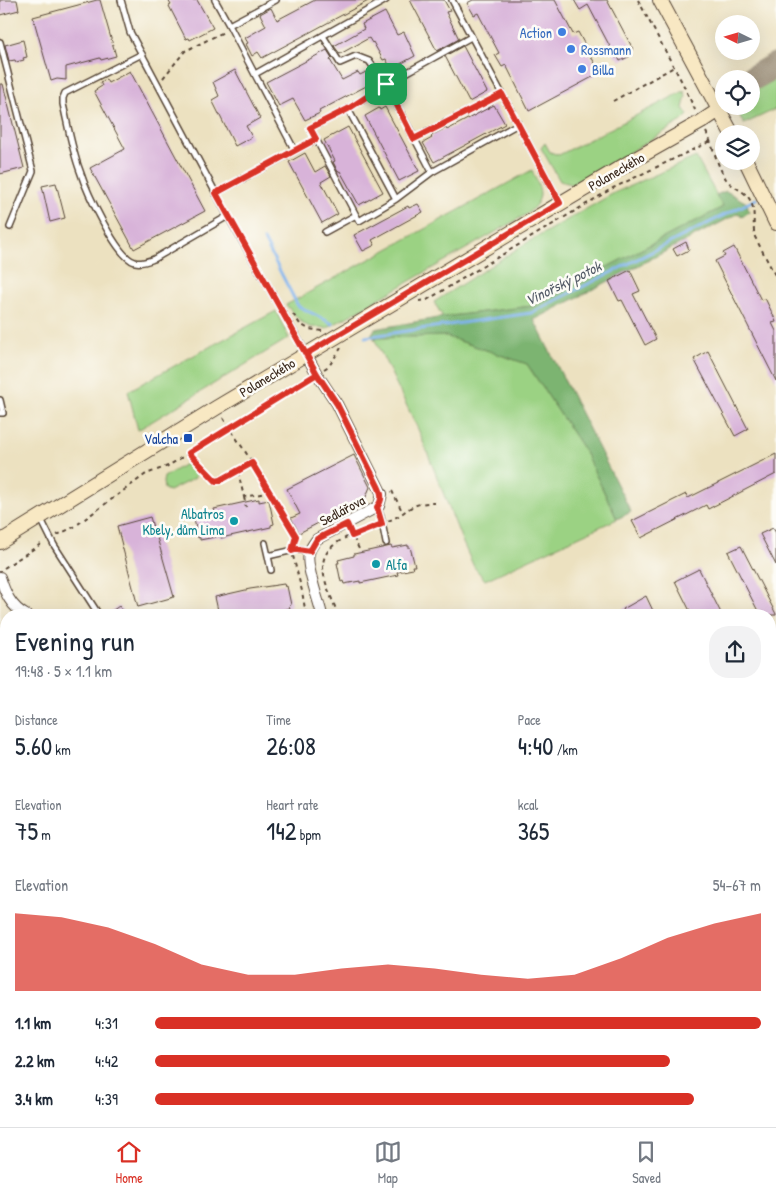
<!DOCTYPE html>
<html lang="en">
<head>
<meta charset="utf-8">
<style>
  :root { --surface:#fff; --page:#f2f2f3; --text:#1f2937; --muted:#747a83; --line:#e0e1e3; --accent:#d93025 }
  body { margin:0; font-family:"Patrick Hand",sans-serif; background:var(--page); color:var(--text); height:100vh; display:flex; flex-direction:column; font-size:19px; white-space:nowrap }
  * { box-sizing:border-box; margin:0 }
  p { font-size:16px; color:var(--muted) }
  .icon { flex:none; width:28px; height:28px; fill:none; stroke:currentColor; stroke-width:2; stroke-linecap:round; stroke-linejoin:round }
  .map { position:relative; flex:1; overflow:hidden }
  .details { position:absolute; left:0px; top:609px; width:776px; height:519px; display:flex; flex-direction:column; background:var(--surface); border-radius:20px 20px 0 0; box-shadow:0 5px 20px #0002 }
  .details>* { flex:none }
  .needle { width:32px; rotate:275deg }
  .tools { position:absolute; left:715px; top:15px; display:grid; gap:10px }
  .tools a { display:grid; place-items:center; width:45px; height:45px; border-radius:50%; background:var(--surface); box-shadow:0 5px 20px #0002; font-size:25px }
  .pin { position:absolute; display:grid; place-items:center; width:42px; height:42px; color:#fff; margin:-21px; border-radius:10px; box-shadow:0 2px 8px #0006 }
  .round { display:grid; place-items:center; flex:none; width:52px; height:52px; border-radius:20px; background:var(--page) }
  .summary { display:flex; align-items:center; justify-content:space-between; height:85px; padding:0 15px }
  h1 { font-size:28px; font-weight:600; line-height:38px }
  .metrics { display:grid; grid-template-columns:repeat(3,1fr); gap:8px; height:85px; padding:5px 15px }
  .metrics div { display:grid; align-content:center }
  .metrics b { font-size:25px; font-weight:600 }
  .metrics small { font-size:14px; font-weight:400 }
  .metrics p { font-size:14px }
  .chart { height:140px; padding:10px 15px }
  .chart p { display:flex; justify-content:space-between }
  .chart svg { width:100%; height:90px; margin-top:5px; fill:var(--accent); opacity:.7 }
  ul { padding:0 15px; list-style:none; font-size:16px }
  li { display:grid; grid-template-columns:80px 60px 1fr; align-items:center; height:38px }
  li i { height:12px; border-radius:6px; background:var(--accent) }
  .dock { display:flex; justify-content:space-around; align-items:center; height:70px; border-top:1px solid var(--line); background:var(--surface); font-size:14px; color:var(--muted) }
  .dock a { display:grid; justify-items:center; gap:2px }
  .dock .selected { color:var(--accent) }
  .map>svg:first-child { display:block }
  .green { fill:#9bd283; stroke:#6b7e50 }
  .forest { fill:#7cb471; stroke:#5c6f48 }
  .lines { fill:none; stroke-linecap:round; stroke-linejoin:round }
  .stream { stroke:#7fb3ed; stroke-width:3 }
  .taxiway { stroke:#94866f; stroke-width:26 }
  .building { fill:#d8b3d9 }
  .lane-casing { stroke:#564536; stroke-width:8 }
  .street-casing { stroke:#564536; stroke-width:12 }
  .secondary-casing { stroke:#564536; stroke-width:16 }
  .path { stroke:#564536; stroke-width:2; stroke-dasharray:4 4; stroke-linecap:butt }
  .lane { stroke:#fff; stroke-width:5 }
  .street { stroke:#fff; stroke-width:10 }
  .secondary { stroke:#f8e8c3; stroke-width:14 }
  .route-casing { stroke:#fff; stroke-width:10 }
  .route { stroke:#d93025; stroke-width:6 }
  .shop-dot { fill:#3f7fe0; stroke:#fdfcf7; stroke-width:2 }
  .transit-dot { fill:#1a4fb4; stroke:#fdfcf7; stroke-width:2 }
  .culture-dot { fill:#0f9aa8; stroke:#fdfcf7; stroke-width:2 }
  .labels { text-anchor:middle; dominant-baseline:central; stroke-width:5; stroke-linejoin:round; paint-order:stroke }
  .shop-label { font-size:14px; fill:#366cbe; stroke:#fdfcf7; text-anchor:start }
  .street-label { font-size:14px; fill:#3b2a1e; stroke:#fdfcf7 }
  .transit-label { font-size:14px; fill:#164399; stroke:#fdfcf7; text-anchor:end }
  .culture-label { font-size:14px; fill:#0d838f; stroke:#fdfcf7; text-anchor:end }
  .water-label { font-size:15px; font-style:italic; fill:#535a66; stroke:#fdfcf7 }
</style>
</head>
<body>
<div class="map">
<svg width="776" height="1127" viewBox="0 0 776 1127">
  <rect width="100%" height="100%" fill="#fdfcf7"/>
  <filter id="ink" filterUnits="userSpaceOnUse"><feTurbulence type="fractalNoise" baseFrequency=".02" numOctaves="2"/><feDisplacementMap in="SourceGraphic" scale="10" xChannelSelector="R" yChannelSelector="G"/><feConvolveMatrix kernelMatrix="1 2 1 2 8 2 1 2 1" color-interpolation-filters="sRGB"/></filter>
  <filter id="wash" filterUnits="userSpaceOnUse"><feTurbulence type="fractalNoise" baseFrequency=".0096" numOctaves="4" result="noise"/><feDisplacementMap in="SourceGraphic" scale="20" xChannelSelector="R" yChannelSelector="G"/><feGaussianBlur stdDeviation="1.12" result="paint"/><feColorMatrix in="noise" values="0 0 0 0 0 0 0 0 0 0 0 0 0 0 0 0 0 1.4 0 .05"/><feComposite in="paint" operator="in"/></filter>
  <g filter="url(#wash)">
    <rect width="100%" height="100%" fill="#ece1c0"/>
    <path class="green" d="M776,75V109L744,124L734,106H751V88Z
      M684,91L686,96L683,108L688,115L682,121L572,187L571,184L560,181L541,148L545,143L550,152L559,155Z
      M696,157L723,207L532,306L443,317L434,302L523,245L614,193Z
      M532,170C541,192 546,197 527,214L326,329C320,326 316,328 310,327C301,324 292,311 286,305Z
      M276,311L289,338L138,430L128,391Z
      M445,336L527,364L584,450L617,519L485,580L474,567L463,543L418,429L374,338Z
      M190,461L195,471V478L169,491L164,489L163,482L164,477Z
      M0,751H6V1121H277L278,1127H0Z"/>
    <path class="forest" d="M726,191L747,203L749,212L742,217L739,213L534,320L631,512L617,519L584,450L527,364L445,336L374,338L371,335L375,329L443,317L532,306L723,207L716,195Z
      M276,1121H367L368,1127H278Z"/>
    <g class="lines">
      <path class="stream" d="M264,240L298,306L333,324
        M365,337L531,313L756,199"/>
      <path class="taxiway" d="M751,79L776,65"/>
    </g>
    <g id="blocks">
      <path class="building" d="M0,0H17L19,10L0,15Z
        M97,0H100L116,56L101,60L100,58L66,67V80L57,79L51,81L33,17Z
        M168,0H197L213,28L190,40L189,38L186,39L169,6L171,5Z
        M315,0H370L262,58L258,52L252,56L246,44L248,43L245,38L266,26L260,14L271,8L277,20Z
        M410,0H444L450,11L446,12L459,39L437,51Z
        M473,0H555L573,34L578,32L600,73L529,111L506,65L502,67L495,55L499,53L480,17L478,13L474,15L467,3Z
        M574,0H607L633,49L629,50L632,55L620,61L618,57L616,58L588,5L580,10Z
        M385,12L397,35L404,32L415,56L391,69L386,59L383,60L373,42L372,43L369,38L340,54L334,46L364,29L362,24Z
        M23,40L27,57L23,58L24,60L16,62L15,60L9,61L5,45Z
        M463,46L487,92L469,102L445,56Z
        M327,50L332,58L330,60L342,80L358,72L360,75L366,72L372,83L319,111L320,113L305,120L293,99L279,106L266,82Z
        M235,70L260,118L246,126L252,137L235,146L212,100L219,96L213,82Z
        M130,71L205,211L134,249L90,168L125,149L94,91L102,86L100,82L106,79L108,83Z
        M0,84H3L24,168L0,174Z
        M494,105L505,124L434,162L423,143L432,138L431,137L434,134L446,128L447,130Z
        M385,107L419,171L399,181L365,116L379,108L380,110Z
        M348,127L383,192L359,205L340,171L338,172L333,162L335,161L324,140Z
        M305,153L315,172L325,166L331,176L321,182L338,214L322,223L289,162Z
        M56,183L65,218L50,222L42,186Z
        M418,204L423,212L372,240L375,245L363,251L354,235L408,206L409,208Z
        M686,242L689,250L677,256L673,249Z
        M734,247L761,300L765,298L774,317L776,322L772,323L776,331V381L715,261L725,256L723,253Z
        M630,270L640,291L633,294L656,339L645,345L622,300L619,301L609,281Z
        M708,351L748,429L735,436L694,359Z
        M776,454V474L708,509L706,505L641,538L632,521L686,494L688,498Z
        M354,455L370,487L365,499L299,533L291,518L300,514L287,489Z
        M259,499V502L269,500L274,524L271,525V527L221,538L220,536L200,540V537L198,538L194,519H196L195,516L215,512L214,509Z
        M150,517L155,534H156L174,597L138,607L117,526Z
        M773,528L776,533V565L760,534Z
        M408,545V547H410L415,566H412L413,569L397,572L398,575L360,583V581L344,584L343,581L341,582L337,563H339L338,560L354,556V554L391,546L392,548Z
        M741,546L776,614V615H760L728,552Z
        M699,569L722,615H692L675,581Z
        M284,584L285,587L287,586L291,605L289,606L290,608L274,612L275,615H219L215,597L250,589Z
        M646,596L655,615H626L623,609Z
        M119,606L126,615H106Z"/>
    </g>
  </g>
  <g filter="url(#ink)">
    <use href="#blocks" fill-opacity="0" stroke="#564536" stroke-width="1"/>
    <g class="lines">
      <g class="lane-casing">
        <path id="lane" d="M121,0L130,32L228,216L306,353
          M215,0L229,25L276,0
          M452,0L560,203
          M323,36L340,63L356,56L369,61L386,84L348,109
          M0,42L33,171L10,227
          M142,54L65,93L63,98V104C68,126 72,150 80,171C86,190 117,258 135,262C141,264 148,261 154,259L228,216
          M255,74L386,0
          M713,99L724,93
          M414,139L502,94
          M295,151L316,139L359,221L396,199L348,109L310,128L316,139
          M432,172L386,84L471,37
          M216,193L295,151L229,25
          M396,199L432,172L518,124
          M325,232L356,215
          M0,400L3,413H0
          M377,507L381,517L386,543
          M41,519L54,545L99,615
          M265,543L268,556
          M271,570L268,556L298,549L309,551"/>
      </g>
      <g class="street-casing">
        <path id="street" d="M306,354L317,374L337,404L382,494L379,506L317,539C314,543 310,548 309,553C305,565 319,601 322,615
          M0,577C5,593 11,607 26,615"/>
      </g>
      <g class="secondary-casing">
        <path id="secondary" d="M660,0L732,134
          M746,161L776,223
          M0,542L216,408L630,162L701,122L719,110"/>
      </g>
      <path class="path" d="M638,0L683,84L696,112
        M163,78L185,51L224,32
        M613,101L674,67
        M706,132C714,147 716,164 726,179C733,189 746,190 751,202C756,213 752,226 755,237L776,277
        M419,301L427,300L613,188L711,141
        M293,314L300,324L309,329L322,331
        M324,369L329,366L341,348
        M223,418L266,483L296,536L294,542
        M189,453L216,481L221,480L252,463
        M238,472L244,497L271,492
        M392,491L402,511
        M244,497L246,507
        M388,521C409,513 407,502 435,503
        M350,531L360,551
        M57,535L74,527L146,474L168,466L309,378
        M293,556L302,591L306,615
        M4,568L44,542
        M266,614L267,615
        M338,615C333,600 323,582 323,566C323,541 358,533 376,526
        M0,657L6,653
        M0,734H6
        M0,765L6,764
        M0,903L6,909
        M283,1121L284,1127"/>
      <use href="#lane" class="lane"/>
      <use href="#street" class="street"/>
      <use href="#secondary" class="secondary"/>
    </g>
  </g>
  <g class="lines" filter="url(#ink)">
    <g class="route-casing">
      <path id="route" d="M386,84L348,109L310,128L316,139L216,193L317,374L189,453L216,481L221,480L252,463L296,536L292,551L298,549L310,551L317,539L347,524L352,536L382,524L377,507C383,500 382,494 378,486L337,404L317,374L306,354L560,203L502,94L414,139L386,84"/>
    </g>
    <use href="#route" class="route"/>
  </g>
  <g class="shop-dot">
    <circle cx="562" cy="32" r="5"/>
    <circle cx="571" cy="49" r="5"/>
    <circle cx="582" cy="69" r="5"/>
  </g>
  <rect class="transit-dot" x="183" y="433" width="10" height="10" rx="2.5"/>
  <g class="culture-dot">
    <circle cx="234" cy="521" r="5"/>
    <circle cx="376" cy="564" r="5"/>
  </g>
  <g class="labels">
    <g class="shop-label">
      <text x="552" y="32" text-anchor="end">Action</text>
      <text x="581" y="49">Rossmann</text>
      <text x="592" y="69">Billa</text>
    </g>
    <g class="street-label">
      <text transform="translate(616 171) rotate(-30)">Polaneckého</text>
      <text transform="translate(267 377) rotate(-31)">Polaneckého</text>
      <text transform="translate(342 510) rotate(-28)">Sedlářova</text>
    </g>
    <g class="transit-label">
      <text x="178" y="438">Valcha</text>
    </g>
    <g class="culture-label">
      <text x="224" y="513">Albatros<tspan x="224" dy="16">Kbely, dům Lima</tspan></text>
      <text x="386" y="564" text-anchor="start">Alfa</text>
    </g>
    <g class="water-label">
      <text transform="translate(563 283) rotate(-26)">Vinořský potok</text>
    </g>
  </g>
</svg>
<div class="tools">
<a><svg class="needle" viewBox="-14 -14 28 28"><path d="M0-13l5 13h-10z" fill="#e53935"/><path d="M0 13l5-13h-10z" fill="#747a83"/></svg></a>
<a><svg class="icon" aria-label="locate" viewBox="0 0 24 24"><circle cx="12" cy="12" r="6"/><path d="M12 2v4M12 18v4M2 12h4M18 12h4"/></svg></a>
<a><svg class="icon" aria-label="layers" viewBox="0 0 24 24"><path d="M12 4l9 5-9 5-9-5zM3 14l9 5 9-5"/></svg></a>
</div>
<div class="pin" style="left:386px;top:84px;background:#1e9e55"><svg class="icon" aria-label="arrive" viewBox="0 0 24 24"><path d="M6 21V4h12l-3 4 3 4H6"/></svg></div>
<section class="details">
<div class="summary"><div><h1>Evening run</h1><p>19:48 · 5 × 1.1 km</p></div><a class="round"><svg class="icon" aria-label="share" viewBox="0 0 24 24"><path d="M12 15V3M7 8l5-5 5 5M5 13v7h14v-7"/></svg></a></div>
<div class="metrics">
<div><p>Distance</p><b>5.60<small> km</small></b></div>
<div><p>Time</p><b>26:08</b></div>
<div><p>Pace</p><b>4:40<small> /km</small></b></div>
</div>
<div class="metrics">
<div><p>Elevation</p><b>75<small> m</small></b></div>
<div><p>Heart rate</p><b>142<small> bpm</small></b></div>
<div><p>kcal</p><b>365</b></div>
</div>
<div class="chart"><p><span>Elevation</span>54–67 m</p>
<svg viewBox="0 0 160 44" preserveAspectRatio="none"><path d="M0 44V6L10 8L20 13L30 21L40 31L50 36L60 36L70 33L80 31L90 33L100 36L110 38L120 36L130 28L140 18L150 11L160 6V44z"/></svg>
</div>
<ul>
<li><b>1.1 km</b>4:31<i style="width:100%"></i></li>
<li><b>2.2 km</b>4:42<i style="width:85%"></i></li>
<li><b>3.4 km</b>4:39<i style="width:89%"></i></li>
</ul>
</section>
</div>
<nav class="dock">
<a class="selected"><svg class="icon" aria-label="home" viewBox="0 0 24 24"><path d="M3 11l9-7 9 7M6 9v11h12V9"/></svg>Home</a>
<a><svg class="icon" aria-label="map" viewBox="0 0 24 24"><path d="M3 6l6-2 6 2 6-2v14l-6 2-6-2-6 2zM9 4v14M15 6v14"/></svg>Map</a>
<a><svg class="icon" aria-label="saved" viewBox="0 0 24 24"><path d="M7 4h10v16l-5-4-5 4z"/></svg>Saved</a>
</nav>
</body>
</html>
